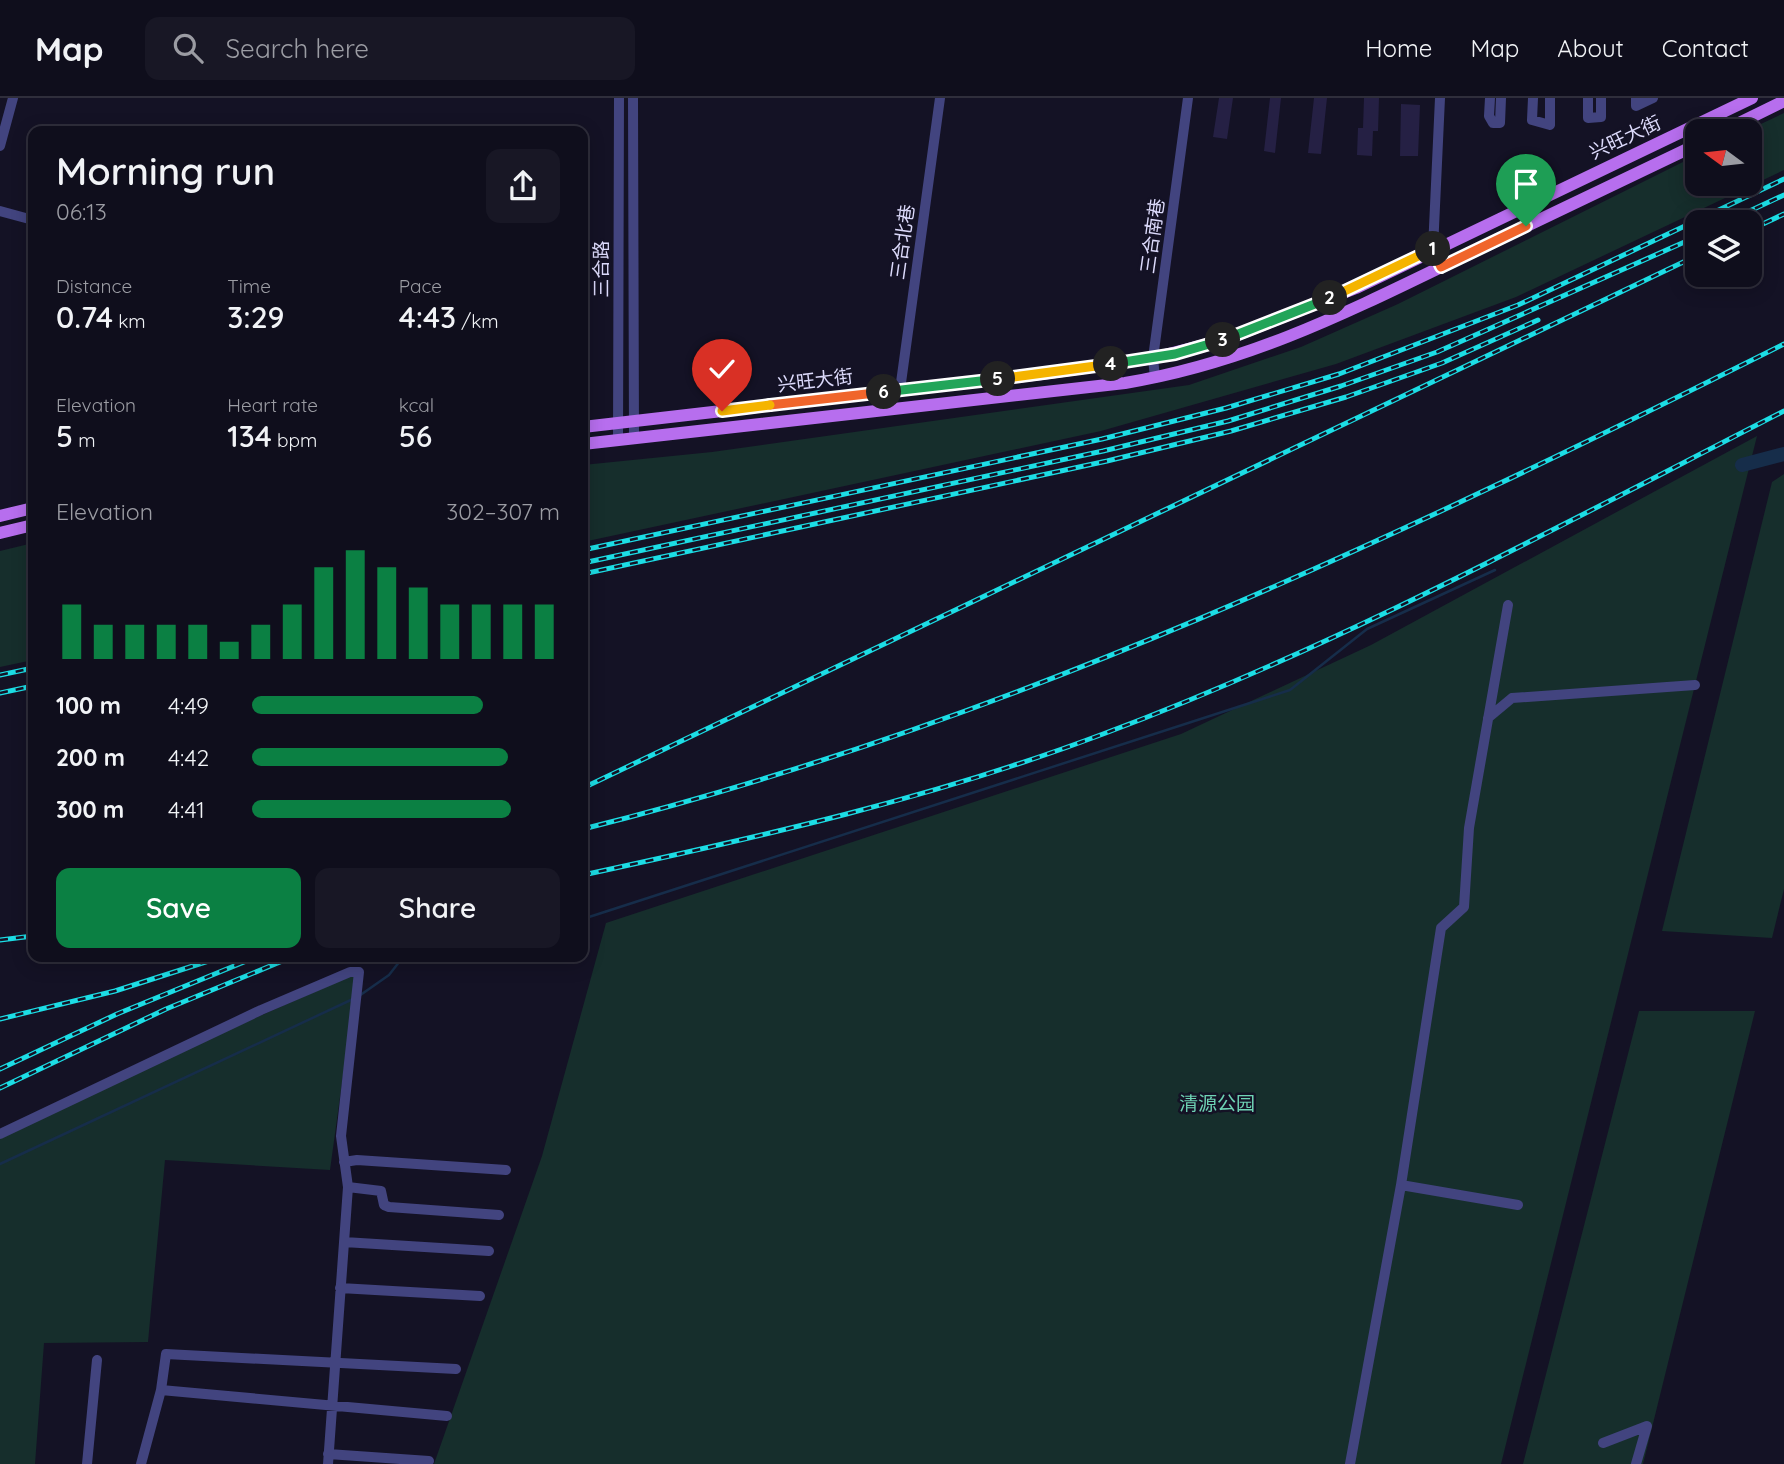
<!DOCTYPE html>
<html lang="en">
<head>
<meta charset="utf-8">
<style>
  :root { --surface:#0f0e1c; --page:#181725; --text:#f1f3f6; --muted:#9b9ca3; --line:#2f2e3b; --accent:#0b8043 }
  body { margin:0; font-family:Quicksand,"Noto Sans SC",sans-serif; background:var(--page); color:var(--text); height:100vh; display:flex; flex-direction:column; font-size:26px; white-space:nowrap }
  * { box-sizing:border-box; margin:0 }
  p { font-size:23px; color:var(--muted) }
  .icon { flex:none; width:38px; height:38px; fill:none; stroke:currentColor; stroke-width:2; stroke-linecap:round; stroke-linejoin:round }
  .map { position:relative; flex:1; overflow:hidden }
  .panel { position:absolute; left:28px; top:28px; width:560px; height:836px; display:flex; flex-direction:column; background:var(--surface); border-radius:14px; box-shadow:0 4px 18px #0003,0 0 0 2px var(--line) }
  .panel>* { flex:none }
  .needle { width:46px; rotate:285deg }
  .controls { position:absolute; left:1685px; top:21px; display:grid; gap:14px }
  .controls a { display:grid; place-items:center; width:77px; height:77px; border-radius:14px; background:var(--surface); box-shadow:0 4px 18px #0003,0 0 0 2px var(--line); font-size:35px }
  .pin { position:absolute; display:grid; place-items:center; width:60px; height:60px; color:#fff; margin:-72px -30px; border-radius:50% 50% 50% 0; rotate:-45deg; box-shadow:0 0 7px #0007 }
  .pin .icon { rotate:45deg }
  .km { position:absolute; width:35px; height:35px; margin:-18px; border-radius:50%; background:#222; color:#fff; font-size:19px; line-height:35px; text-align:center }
  .round { display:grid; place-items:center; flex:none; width:74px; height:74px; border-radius:14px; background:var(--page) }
  .headline { display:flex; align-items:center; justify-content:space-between; height:119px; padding:0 28px }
  h1 { font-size:38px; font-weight:600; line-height:52px }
  .stats { display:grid; grid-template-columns:repeat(3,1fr); gap:10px; height:119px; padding:7px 28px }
  .stats div { display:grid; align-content:center }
  .stats b { font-size:30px; font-weight:600 }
  .stats small { font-size:19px; font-weight:400 }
  .stats p { font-size:19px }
  .chart { height:196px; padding:14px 28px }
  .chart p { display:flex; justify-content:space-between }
  .chart svg { width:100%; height:126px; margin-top:7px; stroke:var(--accent); stroke-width:6 }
  .cta { display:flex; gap:14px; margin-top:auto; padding:14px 28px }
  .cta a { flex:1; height:80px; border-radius:14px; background:var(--accent); color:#fff; font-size:28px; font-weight:600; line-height:80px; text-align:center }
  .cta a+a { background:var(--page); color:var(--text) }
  ul { padding:0 28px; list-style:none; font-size:23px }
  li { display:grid; grid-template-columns:112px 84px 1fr; align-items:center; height:52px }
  li i { height:18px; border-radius:9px; background:var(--accent) }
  header { display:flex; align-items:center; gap:42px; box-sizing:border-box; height:98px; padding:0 35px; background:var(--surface); border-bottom:2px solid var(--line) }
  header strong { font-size:33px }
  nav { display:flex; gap:38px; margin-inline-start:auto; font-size:24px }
  .search { width:490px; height:63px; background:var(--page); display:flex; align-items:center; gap:18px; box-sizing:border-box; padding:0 24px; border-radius:14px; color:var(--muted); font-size:26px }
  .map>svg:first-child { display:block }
  .green { fill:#162e2c }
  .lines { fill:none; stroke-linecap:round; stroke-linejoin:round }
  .stream { stroke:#162d4a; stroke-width:2.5 }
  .river { stroke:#162d4a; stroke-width:14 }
  .building { fill:#252044 }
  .minor { stroke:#42447f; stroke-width:10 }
  .major { stroke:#b76eee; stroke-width:12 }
  .rail-casing { stroke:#1cdde5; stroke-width:5 }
  .rail { stroke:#141225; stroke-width:2.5; stroke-dasharray:8; stroke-linecap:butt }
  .split-1-casing { stroke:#fff; stroke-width:14 }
  .split-2-casing { stroke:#fff; stroke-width:14 }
  .split-3-casing { stroke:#fff; stroke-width:14 }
  .split-4-casing { stroke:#fff; stroke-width:14 }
  .split-5-casing { stroke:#fff; stroke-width:14 }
  .split-6-casing { stroke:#fff; stroke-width:14 }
  .split-7-casing { stroke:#fff; stroke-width:14 }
  .split-8-casing { stroke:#fff; stroke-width:14 }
  .split-1 { stroke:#f0652b; stroke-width:9 }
  .split-2 { stroke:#f5b400; stroke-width:9 }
  .split-3 { stroke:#22a559; stroke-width:9 }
  .split-4 { stroke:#22a559; stroke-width:9 }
  .split-5 { stroke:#f5b400; stroke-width:9 }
  .split-6 { stroke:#22a559; stroke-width:9 }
  .split-7 { stroke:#f0652b; stroke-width:9 }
  .split-8 { stroke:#f5b400; stroke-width:9 }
  .labels { text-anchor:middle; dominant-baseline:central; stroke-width:5; stroke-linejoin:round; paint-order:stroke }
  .street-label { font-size:19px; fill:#dcdafb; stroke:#141225 }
  .park-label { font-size:19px; fill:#6ed3b4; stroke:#141225 }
</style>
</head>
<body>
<header>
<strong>Map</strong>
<div class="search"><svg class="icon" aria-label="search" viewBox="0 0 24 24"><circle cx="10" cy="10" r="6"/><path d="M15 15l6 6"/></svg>Search here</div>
<nav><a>Home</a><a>Map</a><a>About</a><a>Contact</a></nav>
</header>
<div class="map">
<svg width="1784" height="1366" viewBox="0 0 1784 1366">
  <rect width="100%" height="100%" fill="#141225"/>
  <path class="green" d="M1784,15V72L1516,199L1336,266L1101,333L583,444V367L712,354L1189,287L1301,249L1398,206L1697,57L1698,86H1750V33H1746Z
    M1757,338L1501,1366H434L542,1058L606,825L1181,636L1371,547Z
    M1784,376V791L1772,840L1662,833L1772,384Z
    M33,445V562L0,569V453Z
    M357,875L330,1072L165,1062L148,1244L44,1245L35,1366H0V1033Z
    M1639,913H1755L1643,1366H1523Z"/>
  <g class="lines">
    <path class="stream" d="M583,815L589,819L1290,592L1367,531L1495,472
      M359,898L389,877L403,859
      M0,1066L353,901"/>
    <path class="river" d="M1742,367L1784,356"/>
  </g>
  <path class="building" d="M1219,0H1233L1227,41L1213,39Z
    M1270,0H1281L1275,55L1264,53Z
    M1314,0H1327L1321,56L1308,55Z
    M1364,0H1379L1378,33H1373L1372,58L1357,57L1358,30H1363Z
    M1401,6L1420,7L1418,58H1400Z"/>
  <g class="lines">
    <path class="minor" d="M633,0L634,340
      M1440,0L1433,151L1441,169
      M1490,0L1489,18L1493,25H1500L1501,0
      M1533,0L1532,22L1550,27V0
      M1588,0V20L1601,19V0
      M1636,0V8L1653,0
      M0,48L13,0
      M0,113L33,122
      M1155,280L1153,260L1188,0
      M900,292L940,0
      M618,342L619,0
      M1488,620L1512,600L1695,587
      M0,1036L261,912L350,874H359L341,1038L348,1089L328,1366
      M344,1064L357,1062L506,1072
      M1401,1087L1518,1107
      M348,1089L381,1093L384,1107L389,1109L499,1117
      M344,1144L489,1153
      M340,1190L480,1198
      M161,1292L447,1318
      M1603,1345L1647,1328L1636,1366
      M328,1356L429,1363
      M87,1366L97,1262
      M141,1366L161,1292L166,1256L456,1271
      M1350,1366L1401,1087L1441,830L1464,809L1469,730L1508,507"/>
    <path class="major" d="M1723,33L1784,3
      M583,329L1042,276L1153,260L1227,241L1356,190L1752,0
      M583,346L1125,285C1241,266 1338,219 1443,168C1528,127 1613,86 1698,46
      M0,418L33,410
      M0,435L33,427"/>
    <g class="rail-casing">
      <path id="rail" d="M1726,124L1784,97
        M1750,132L1784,116
        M583,452L1102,341L1226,310L1339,276L1518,207L1784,81
        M583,465L1103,353L1228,323L1341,288L1437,254L1698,138
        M583,476L1107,363L1231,333L1346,299L1442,265L1538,222
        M0,577L33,570
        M0,595L33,588
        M583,690L1698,157
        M583,731C1005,626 1397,440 1784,246
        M583,777C759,739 934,700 1103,636C1339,548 1561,427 1784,313
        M0,842L33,838
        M0,921L115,893L221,859
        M0,971L117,916L256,859
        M0,990L166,911L292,859"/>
    </g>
    <use href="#rail" class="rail"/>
  </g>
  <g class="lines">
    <g class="split-1-casing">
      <path id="split-1" d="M1433,151L1441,169L1526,128"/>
    </g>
    <g class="split-2-casing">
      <path id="split-2" d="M1330,200L1433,151"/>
    </g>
    <g class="split-3-casing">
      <path id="split-3" d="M1223,242L1330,200"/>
    </g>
    <g class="split-4-casing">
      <path id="split-4" d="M1111,266L1175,256L1223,242"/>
    </g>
    <g class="split-5-casing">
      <path id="split-5" d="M998,281L1111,266"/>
    </g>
    <g class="split-6-casing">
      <path id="split-6" d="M884,294L998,281"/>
    </g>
    <g class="split-7-casing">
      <path id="split-7" d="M770,307L884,294"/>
    </g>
    <g class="split-8-casing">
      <path id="split-8" d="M722,313L770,307"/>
    </g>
    <use href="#split-1" class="split-1"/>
    <use href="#split-2" class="split-2"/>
    <use href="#split-3" class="split-3"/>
    <use href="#split-4" class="split-4"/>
    <use href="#split-5" class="split-5"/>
    <use href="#split-6" class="split-6"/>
    <use href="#split-7" class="split-7"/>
    <use href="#split-8" class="split-8"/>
  </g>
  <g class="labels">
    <g class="street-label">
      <text transform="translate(1625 39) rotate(-25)">兴旺大街</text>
      <text transform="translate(1152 138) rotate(-82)">三合南巷</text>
      <text transform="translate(902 144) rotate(-82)">三合北巷</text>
      <text transform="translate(601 171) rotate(-90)">三合路</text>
      <text transform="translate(815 282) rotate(-7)">兴旺大街</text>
    </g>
    <g class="park-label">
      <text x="1217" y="1005">清源公园</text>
    </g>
  </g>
</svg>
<div class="controls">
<a><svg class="needle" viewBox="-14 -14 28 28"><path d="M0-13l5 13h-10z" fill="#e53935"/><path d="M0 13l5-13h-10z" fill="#9b9ca3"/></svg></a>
<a><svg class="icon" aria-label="layers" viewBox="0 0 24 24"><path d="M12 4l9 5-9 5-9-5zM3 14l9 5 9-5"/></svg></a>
</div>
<div class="pin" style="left:1526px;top:128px;background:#1e9e55"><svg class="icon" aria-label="arrive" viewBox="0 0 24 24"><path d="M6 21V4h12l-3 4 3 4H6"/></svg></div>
<div class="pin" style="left:722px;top:313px;background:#d93025"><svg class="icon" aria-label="check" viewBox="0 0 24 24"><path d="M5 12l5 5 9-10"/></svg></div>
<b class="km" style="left:1433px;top:151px">1</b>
<b class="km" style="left:1330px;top:200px">2</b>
<b class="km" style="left:1223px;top:242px">3</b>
<b class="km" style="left:1111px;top:266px">4</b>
<b class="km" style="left:998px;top:281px">5</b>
<b class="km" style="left:884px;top:294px">6</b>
<section class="panel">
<div class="headline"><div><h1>Morning run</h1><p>06:13</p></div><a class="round"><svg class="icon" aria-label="share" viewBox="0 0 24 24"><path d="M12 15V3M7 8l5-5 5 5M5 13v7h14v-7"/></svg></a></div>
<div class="stats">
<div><p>Distance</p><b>0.74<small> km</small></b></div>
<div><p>Time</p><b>3:29</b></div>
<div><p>Pace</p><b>4:43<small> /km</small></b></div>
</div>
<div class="stats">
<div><p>Elevation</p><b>5<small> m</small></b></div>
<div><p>Heart rate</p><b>134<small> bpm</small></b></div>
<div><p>kcal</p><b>56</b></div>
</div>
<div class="chart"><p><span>Elevation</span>302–307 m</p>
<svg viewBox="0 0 160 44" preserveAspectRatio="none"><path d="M5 44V25M15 44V32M25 44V32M35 44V32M45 44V32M55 44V38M65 44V32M75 44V25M85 44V12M95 44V6M105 44V12M115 44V19M125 44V25M135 44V25M145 44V25M155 44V25"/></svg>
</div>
<ul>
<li><b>100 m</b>4:49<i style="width:75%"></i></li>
<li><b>200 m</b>4:42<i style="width:83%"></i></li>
<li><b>300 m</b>4:41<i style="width:84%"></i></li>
</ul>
<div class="cta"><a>Save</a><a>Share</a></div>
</section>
</div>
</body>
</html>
